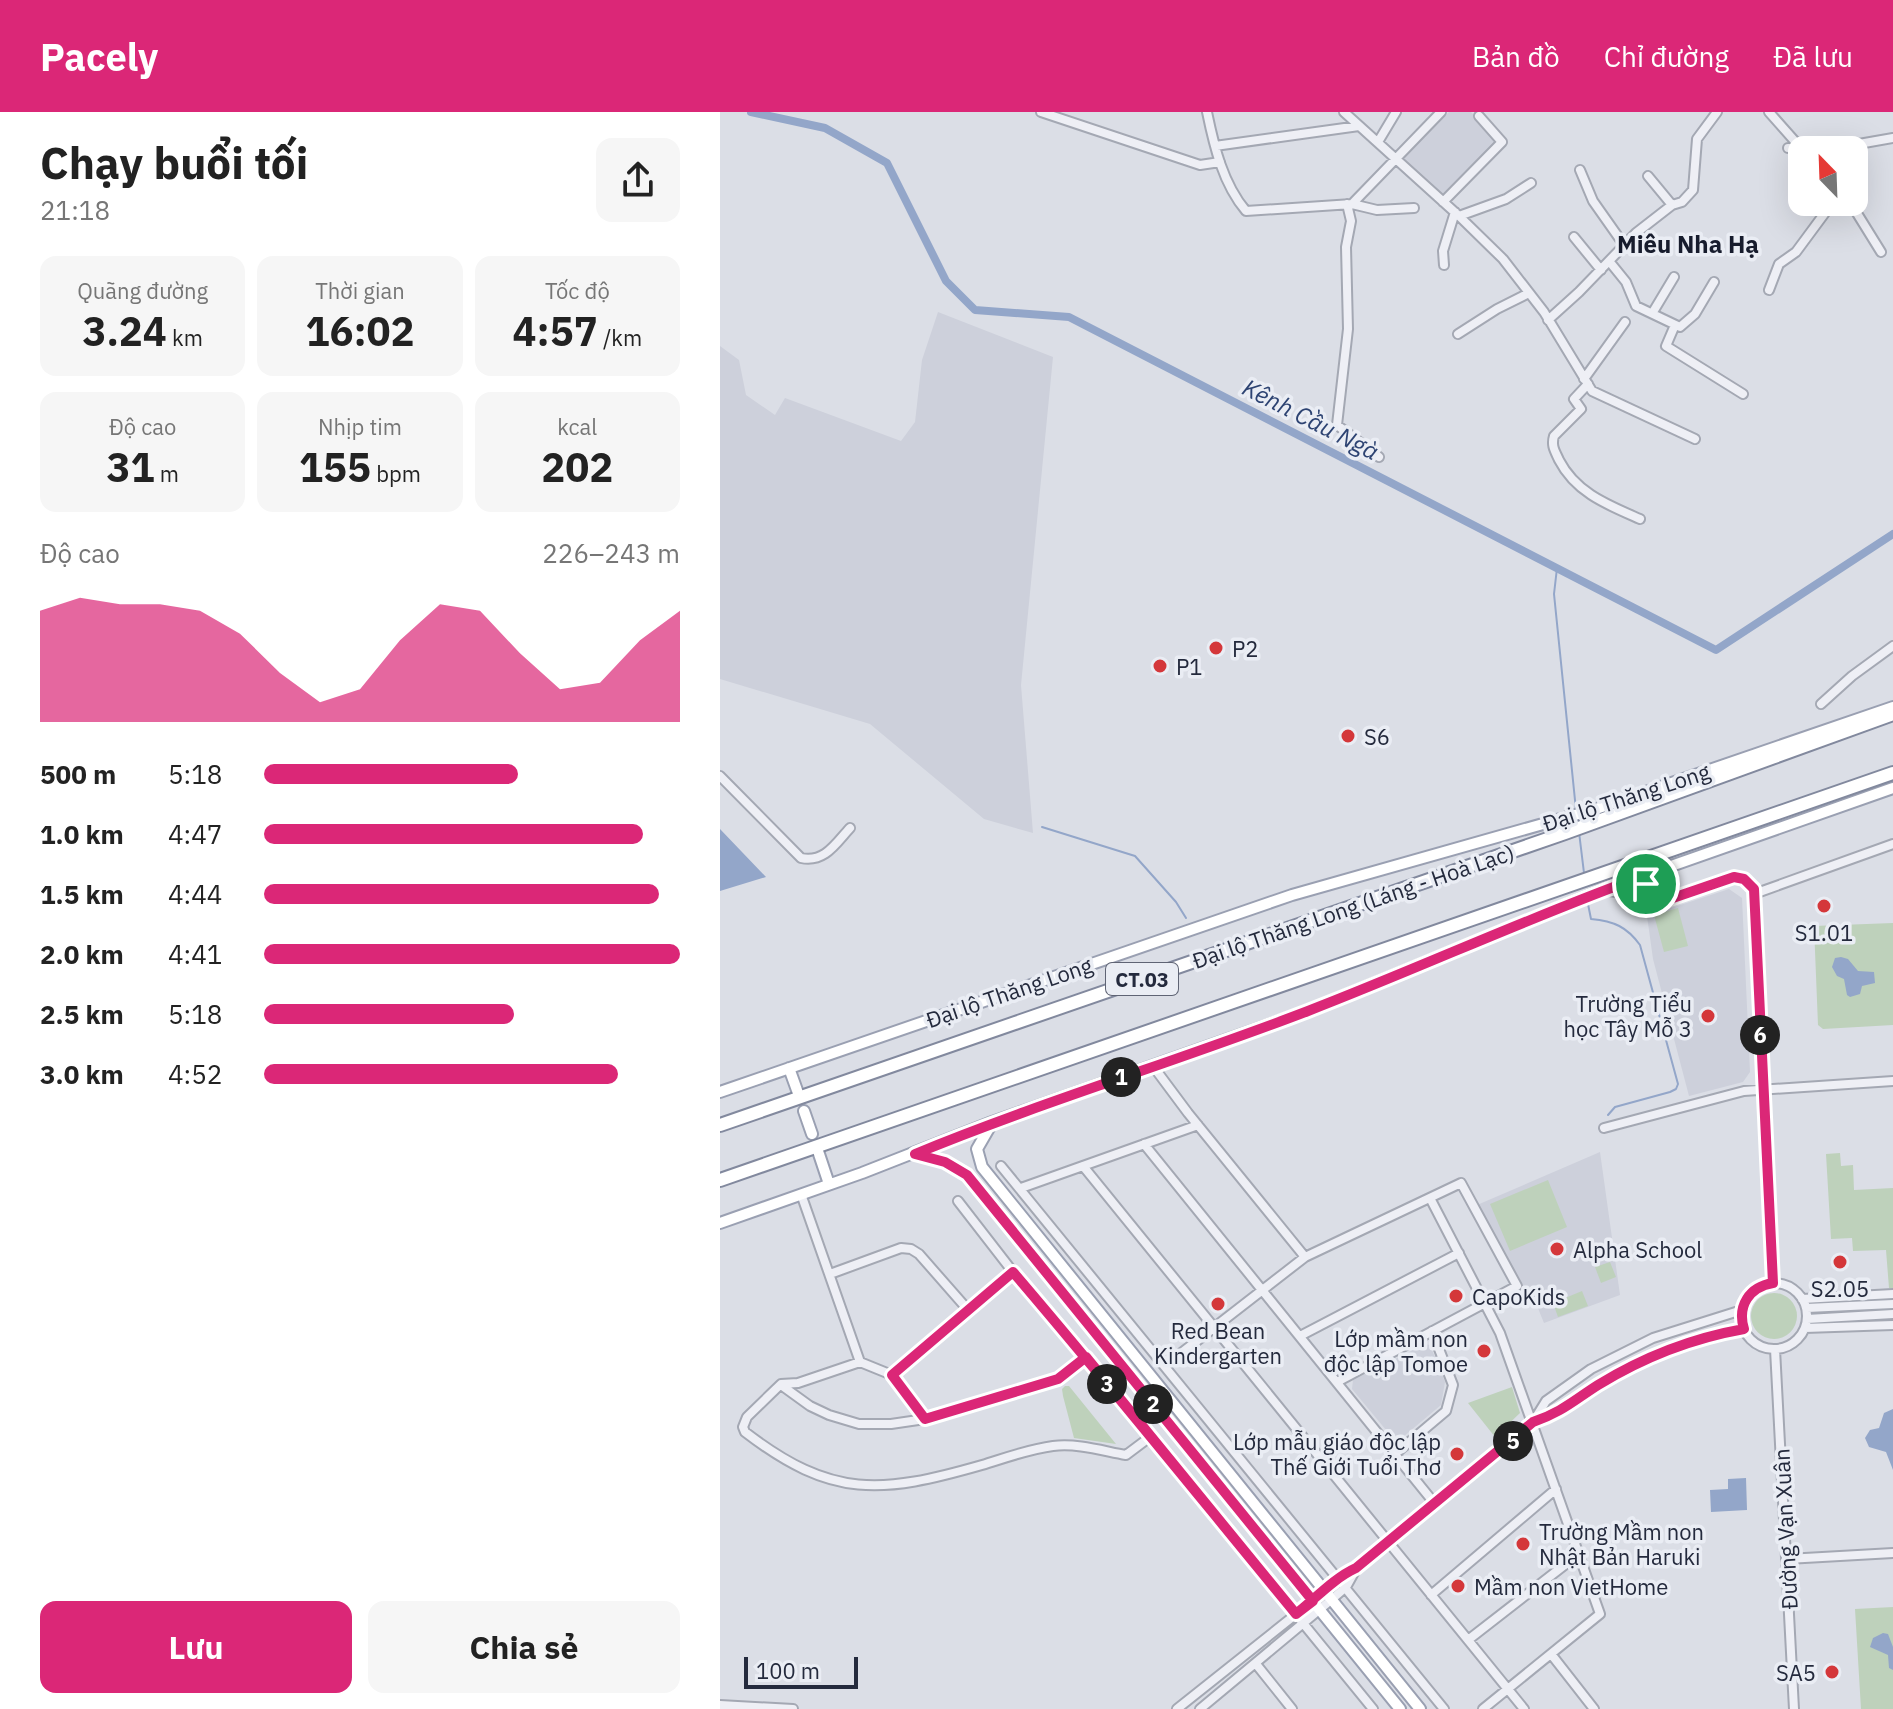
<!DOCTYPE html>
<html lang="vi">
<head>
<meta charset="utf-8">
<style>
  :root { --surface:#fff; --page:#f6f6f6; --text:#222; --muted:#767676; --accent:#db2777 }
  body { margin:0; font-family:"IBM Plex Sans",sans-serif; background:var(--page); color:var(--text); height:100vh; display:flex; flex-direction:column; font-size:30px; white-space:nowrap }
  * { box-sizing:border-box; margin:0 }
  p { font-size:26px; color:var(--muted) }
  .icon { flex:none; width:44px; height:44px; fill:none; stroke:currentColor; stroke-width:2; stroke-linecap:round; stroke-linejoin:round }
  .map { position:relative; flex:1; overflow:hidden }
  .side { display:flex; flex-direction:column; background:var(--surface); width:720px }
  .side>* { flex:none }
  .needle { width:52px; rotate:337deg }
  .fabs { position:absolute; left:1068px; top:24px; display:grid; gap:16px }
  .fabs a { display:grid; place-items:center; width:80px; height:80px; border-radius:16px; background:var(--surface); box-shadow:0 8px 32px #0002; font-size:40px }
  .scale { position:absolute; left:24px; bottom:20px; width:114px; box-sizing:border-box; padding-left:8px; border:4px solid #242a3d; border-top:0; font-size:22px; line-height:28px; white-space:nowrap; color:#242a3d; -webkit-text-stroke:6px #eaedf4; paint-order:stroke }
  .pin { position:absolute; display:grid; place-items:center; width:68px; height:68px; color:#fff; margin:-34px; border:4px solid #fff; border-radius:50%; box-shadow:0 2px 8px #0007 }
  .km { position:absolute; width:40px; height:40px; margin:-20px; border-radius:50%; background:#222; color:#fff; font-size:22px; line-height:40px; text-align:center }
  .round { display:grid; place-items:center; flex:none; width:84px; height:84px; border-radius:16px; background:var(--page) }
  .headline { display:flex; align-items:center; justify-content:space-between; height:136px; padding:0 40px }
  h1 { font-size:44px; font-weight:700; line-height:60px }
  .stats { display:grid; grid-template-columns:repeat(3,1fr); gap:12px; height:136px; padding:8px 40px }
  .stats div { display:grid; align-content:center; border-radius:16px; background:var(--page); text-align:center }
  .stats b { font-size:40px; font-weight:700 }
  .stats small { font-size:22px; font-weight:400 }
  .stats p { font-size:22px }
  .chart { height:224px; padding:16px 40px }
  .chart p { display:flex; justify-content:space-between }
  .chart svg { width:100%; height:144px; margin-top:8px; fill:var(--accent); opacity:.7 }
  .primary-button { display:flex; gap:16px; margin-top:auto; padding:16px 40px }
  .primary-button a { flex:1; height:92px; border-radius:16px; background:var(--accent); color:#fff; font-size:32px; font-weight:700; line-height:92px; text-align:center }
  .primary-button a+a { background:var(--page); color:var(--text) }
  ul { padding:0 40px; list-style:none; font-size:26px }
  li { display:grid; grid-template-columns:128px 96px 1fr; align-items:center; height:60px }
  li i { height:20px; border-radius:10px; background:var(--accent) }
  header { display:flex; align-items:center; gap:48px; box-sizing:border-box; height:112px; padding:0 40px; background:var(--accent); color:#fff }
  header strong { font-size:38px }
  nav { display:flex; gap:44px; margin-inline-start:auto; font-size:28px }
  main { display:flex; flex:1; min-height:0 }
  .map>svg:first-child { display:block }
  .built { fill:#cdd0db }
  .green { fill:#bed1bb }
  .water { fill:#93a6c9 }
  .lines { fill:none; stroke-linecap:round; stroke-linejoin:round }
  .stream { stroke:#93a6c9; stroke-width:2 }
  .canal { stroke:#93a6c9; stroke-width:8 }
  .minor-casing { stroke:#a4a8b3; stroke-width:12 }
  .major-casing { stroke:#9aa0b2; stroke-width:14 }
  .highway-casing { stroke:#82899e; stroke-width:16 }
  .minor { stroke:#eeeff5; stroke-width:8 }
  .major { stroke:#fff; stroke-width:10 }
  .highway { stroke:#fff; stroke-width:12 }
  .route-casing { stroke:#fff; stroke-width:16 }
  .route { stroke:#db2777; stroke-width:10 }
  .poi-dot { fill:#d4373a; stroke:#eaedf4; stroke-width:3 }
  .labels { text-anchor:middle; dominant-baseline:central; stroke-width:7; stroke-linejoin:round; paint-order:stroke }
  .shield { fill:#eaedf4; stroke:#5f6474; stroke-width:2 }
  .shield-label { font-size:20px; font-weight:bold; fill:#242a3d }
  .poi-label { font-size:22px; fill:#242a3d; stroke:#eaedf4; text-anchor:start }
  .street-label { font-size:22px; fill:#242a3d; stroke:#eaedf4 }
  .neighbourhood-label { font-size:24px; font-weight:bold; fill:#171c2d; stroke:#eaedf4 }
  .water-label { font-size:24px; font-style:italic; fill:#2d4372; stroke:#eaedf4 }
</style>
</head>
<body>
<header>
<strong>Pacely</strong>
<nav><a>Bản đồ</a><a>Chỉ đường</a><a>Đã lưu</a></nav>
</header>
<main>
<section class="side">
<div class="headline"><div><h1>Chạy buổi tối</h1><p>21:18</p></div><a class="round"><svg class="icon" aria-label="share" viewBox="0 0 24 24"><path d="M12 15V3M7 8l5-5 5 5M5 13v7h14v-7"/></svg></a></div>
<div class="stats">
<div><p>Quãng đường</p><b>3.24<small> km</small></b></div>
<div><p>Thời gian</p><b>16:02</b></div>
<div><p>Tốc độ</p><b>4:57<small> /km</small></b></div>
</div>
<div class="stats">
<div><p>Độ cao</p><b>31<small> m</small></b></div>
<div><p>Nhịp tim</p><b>155<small> bpm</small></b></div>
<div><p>kcal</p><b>202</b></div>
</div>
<div class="chart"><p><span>Độ cao</span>226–243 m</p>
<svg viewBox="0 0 160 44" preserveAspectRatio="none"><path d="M0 44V10L10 6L20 8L30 8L40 10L50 17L60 29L70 38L80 34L90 19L100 8L110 10L120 23L130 34L140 32L150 19L160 10V44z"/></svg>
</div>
<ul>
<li><b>500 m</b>5:18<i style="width:61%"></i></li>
<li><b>1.0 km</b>4:47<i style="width:91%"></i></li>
<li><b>1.5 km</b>4:44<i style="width:95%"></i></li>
<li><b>2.0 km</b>4:41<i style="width:100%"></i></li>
<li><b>2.5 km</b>5:18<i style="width:60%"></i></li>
<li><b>3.0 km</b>4:52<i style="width:85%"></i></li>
</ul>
<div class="primary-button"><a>Lưu</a><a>Chia sẻ</a></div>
</section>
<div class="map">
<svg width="1173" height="1597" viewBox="0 0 1173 1597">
  <rect width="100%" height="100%" fill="#dbdee6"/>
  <path class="built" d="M729,0H751L782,33L726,89L680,47Z
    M218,200L333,245L301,573L313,721L264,707L150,612L0,567V234L19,248L26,283L55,303L65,286L181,329L195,310L202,248Z
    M1009,777L1022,786L1030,960L1023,970L969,984L933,847L927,804Z
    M880,1040L900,1183L824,1211L813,1184L798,1189L796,1185L803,1181L757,1093Z
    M705,1232L710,1233L725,1270L721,1293L683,1325L671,1324L632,1277L633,1268Z"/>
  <path class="green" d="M958,796L968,834L944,840L934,803Z
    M1173,811V913L1103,917L1098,913L1094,814Z
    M1120,1041L1121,1054L1133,1053L1134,1078L1173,1076V1176H1169L1166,1138L1133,1139L1132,1126L1111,1127L1106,1042Z
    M828,1068L847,1115L790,1139L770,1092Z
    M890,1150L896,1165L881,1171L875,1155Z
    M862,1179L868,1194L838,1205L833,1191Z
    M1031 1204a23 23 0 1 1 46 0a23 23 0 1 1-46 0Z
    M345,1274H349L396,1332L354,1326L343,1284L342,1277Z
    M792,1275L800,1301L775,1325L748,1291Z
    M1173,1495V1597H1141L1135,1497Z"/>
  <path class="water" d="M0,717L46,765L0,779Z
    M1121,845L1128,847L1138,859L1154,860L1155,871L1142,874L1140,882L1130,885L1127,883L1124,867L1117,864L1112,855L1115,846Z
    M1173,1297V1358L1166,1340L1149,1335L1145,1326L1150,1318L1159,1316L1164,1301Z
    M1026,1366L1027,1398L991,1400L990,1378L1008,1377V1367Z
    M1163,1521L1168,1522L1173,1535V1558L1169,1556L1168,1543L1150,1535L1153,1526Z"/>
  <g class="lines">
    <path class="stream" d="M837,456L834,482L856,698
      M322,715L415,744L456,790L466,806
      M859,720L864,761
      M867,787L871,807C894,809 907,815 920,833L958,972L956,977L950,980L895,995L888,1003"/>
    <path class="canal" d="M31,0L105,16L167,51L226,169L255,198L349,205L996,538L1173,422"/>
    <g class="minor-casing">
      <path id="minor" d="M321,0L480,53L500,50
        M487,0C494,34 503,72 526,99L632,92L721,0
        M624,0L739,104L783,147L824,200L872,279L975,327
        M1049,0L1080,35
        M658,30L676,0
        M495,34L639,14
        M1068,36H1116L1173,26
        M860,58L873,89L904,133
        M928,64L952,93
        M723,90L782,30L759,4
        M1130,90L1161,140
        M627,92L631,109L626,135L628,217L617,313L659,345
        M632,92L657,98L694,96
        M739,104L786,87L811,71
        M854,125L881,158
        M889,149L906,170L916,194L960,215L975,202L994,170
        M724,153L723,139L735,100
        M1049,178L1059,152L1076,140L1110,94L1116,90
        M933,200L954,165
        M828,208L859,180L916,121L952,93L962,90L973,78L977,27L997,0
        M955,213L946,234L1023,282
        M738,222L777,197L809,181
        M864,267L905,210
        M868,272L854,287L861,297L834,324C831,334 835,339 839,348C856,381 888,393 920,407
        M1101,592L1132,564L1173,534
        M0,664L81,746C105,751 116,731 130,716
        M926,763L927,776L938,787
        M883,778L947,788L1014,765L1024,767L1033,774L1053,1171
        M1034,782L1173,732
        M433,954L468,1001L585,1145
        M884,1016L1024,979L1173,969
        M424,1032L715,1392
        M281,1054L724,1597
        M363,1054L804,1597
        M301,1076L478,1013
        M81,1082L140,1250L172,1263L205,1307
        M710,1086L780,1221L880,1502L763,1597
        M238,1089L293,1160L366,1245L653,1597
        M110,1162L181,1136L191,1137L199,1142L249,1199
        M1021 1204a33 33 0 1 1 66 0a33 33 0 1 1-66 0Z
        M1082,1187L1173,1182
        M1087,1196L1173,1192
        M1087,1207L1173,1202
        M1085,1216L1173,1213
        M580,1224L739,1141
        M1055,1237L1074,1597
        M451,1249L585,1145L741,1071L797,1174L617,1270
        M140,1250L78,1271L61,1272L27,1305L23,1315L25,1320C112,1387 161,1382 262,1353C285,1346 309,1337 333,1334C358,1331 383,1339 406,1343L430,1325
        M172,1263L293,1160
        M61,1273L90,1294L109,1303L139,1312H171L205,1307L338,1267L366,1245
        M813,1310C841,1300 854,1288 878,1273C922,1246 973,1226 1024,1217
        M675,1342L726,1299L733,1273L712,1219
        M1067,1447L1173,1441
        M711,1483L836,1377
        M748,1528L860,1441
        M831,1542L874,1597
        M536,1552L572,1597
        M0,1593L73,1597
        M457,1597L786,1335L813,1310L826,1289L871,1257L933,1226L1022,1198
        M480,1597L611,1488L626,1475L636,1457"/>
    </g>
    <g class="major-casing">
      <path id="major" d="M69,956L78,981
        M0,980L572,783L876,697L1173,595
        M84,999L92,1022
        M272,1011L257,1037L262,1055L700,1597
        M97,1036L109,1072
        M195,1042L225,1050L247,1063L680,1597
        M0,1111L142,1061L272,1010L588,899L880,779L1173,676"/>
    </g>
    <g class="highway-casing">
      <path id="highway" d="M0,1013L845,721L1173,602
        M0,1068L1173,661"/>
    </g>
    <use href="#minor" class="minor"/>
    <use href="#major" class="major"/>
    <use href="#highway" class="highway"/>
  </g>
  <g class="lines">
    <g class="route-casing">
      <path id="route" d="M926,772V763C812,804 702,855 588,899C458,949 324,989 195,1042L225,1050L247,1063L593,1489L576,1502L366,1245L338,1267L205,1307L172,1263L293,1160C389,1272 482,1388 576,1502C595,1487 614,1466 636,1456L813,1310C842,1300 853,1289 878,1273C922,1246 973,1226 1024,1217C1017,1194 1029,1175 1053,1171L1034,777L1024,767L1014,765L947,788L932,783L926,772"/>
    </g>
    <use href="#route" class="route"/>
  </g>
  <g class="poi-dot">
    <circle cx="496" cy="536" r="8"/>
    <circle cx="440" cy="554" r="8"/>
    <circle cx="628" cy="624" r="8"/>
    <circle cx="1104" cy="794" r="8"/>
    <circle cx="988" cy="904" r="8"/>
    <circle cx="837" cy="1137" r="8"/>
    <circle cx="1120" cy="1150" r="8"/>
    <circle cx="736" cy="1184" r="8"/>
    <circle cx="498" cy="1192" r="8"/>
    <circle cx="764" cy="1239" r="8"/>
    <circle cx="737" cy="1342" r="8"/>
    <circle cx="803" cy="1432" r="8"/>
    <circle cx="738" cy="1474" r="8"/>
    <circle cx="1112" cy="1560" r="8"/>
  </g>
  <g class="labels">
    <rect class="shield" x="386" y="851" width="72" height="32" rx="6"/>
    <g class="shield-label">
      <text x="422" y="867">CT.03</text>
    </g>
    <g class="poi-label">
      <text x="512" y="536">P2</text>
      <text x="456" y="554">P1</text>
      <text x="644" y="624">S6</text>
      <text x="1104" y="820" text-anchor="middle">S1.01</text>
      <text x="972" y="891" text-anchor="end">Trường Tiểu<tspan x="972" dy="25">học Tây Mỗ 3</tspan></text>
      <text x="853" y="1137">Alpha School</text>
      <text x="1120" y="1176" text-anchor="middle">S2.05</text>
      <text x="752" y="1184">CapoKids</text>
      <text x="498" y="1218" text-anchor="middle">Red Bean<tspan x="498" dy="25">Kindergarten</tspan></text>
      <text x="748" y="1226" text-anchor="end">Lớp mầm non<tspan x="748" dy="25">độc lập Tomoe</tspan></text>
      <text x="721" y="1329" text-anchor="end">Lớp mẫu giáo độc lập<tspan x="721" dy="25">Thế Giới Tuổi Thơ</tspan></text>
      <text x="819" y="1419">Trường Mầm non<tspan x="819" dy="25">Nhật Bản Haruki</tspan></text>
      <text x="754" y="1474">Mầm non VietHome</text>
      <text x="1096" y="1560" text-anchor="end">SA5</text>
    </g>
    <g class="street-label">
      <text transform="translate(906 685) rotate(-18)">Đại lộ Thăng Long</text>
      <text transform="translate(633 794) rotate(-19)">Đại lộ Thăng Long (Láng - Hoà Lạc)</text>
      <text transform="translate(289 880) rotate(-19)">Đại lộ Thăng Long</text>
      <text transform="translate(1065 1417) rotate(-93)">Đường Vạn Xuân</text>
    </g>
    <g class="neighbourhood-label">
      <text x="968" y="132">Miêu Nha Hạ</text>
    </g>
    <g class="water-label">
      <text transform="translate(591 307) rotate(27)">Kênh Cầu Ngà</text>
    </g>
  </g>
</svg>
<div class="fabs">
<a><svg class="needle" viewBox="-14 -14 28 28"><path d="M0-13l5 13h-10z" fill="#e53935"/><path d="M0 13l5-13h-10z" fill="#767676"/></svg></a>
</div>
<div class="scale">100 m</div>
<div class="pin" style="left:926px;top:772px;background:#1e9e55"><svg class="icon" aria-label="arrive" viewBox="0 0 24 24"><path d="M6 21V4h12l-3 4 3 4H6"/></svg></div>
<b class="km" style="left:401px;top:965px">1</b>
<b class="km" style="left:433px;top:1292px">2</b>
<b class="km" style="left:387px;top:1272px">3</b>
<b class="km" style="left:793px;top:1329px">5</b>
<b class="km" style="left:1040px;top:923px">6</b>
</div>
</main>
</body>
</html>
